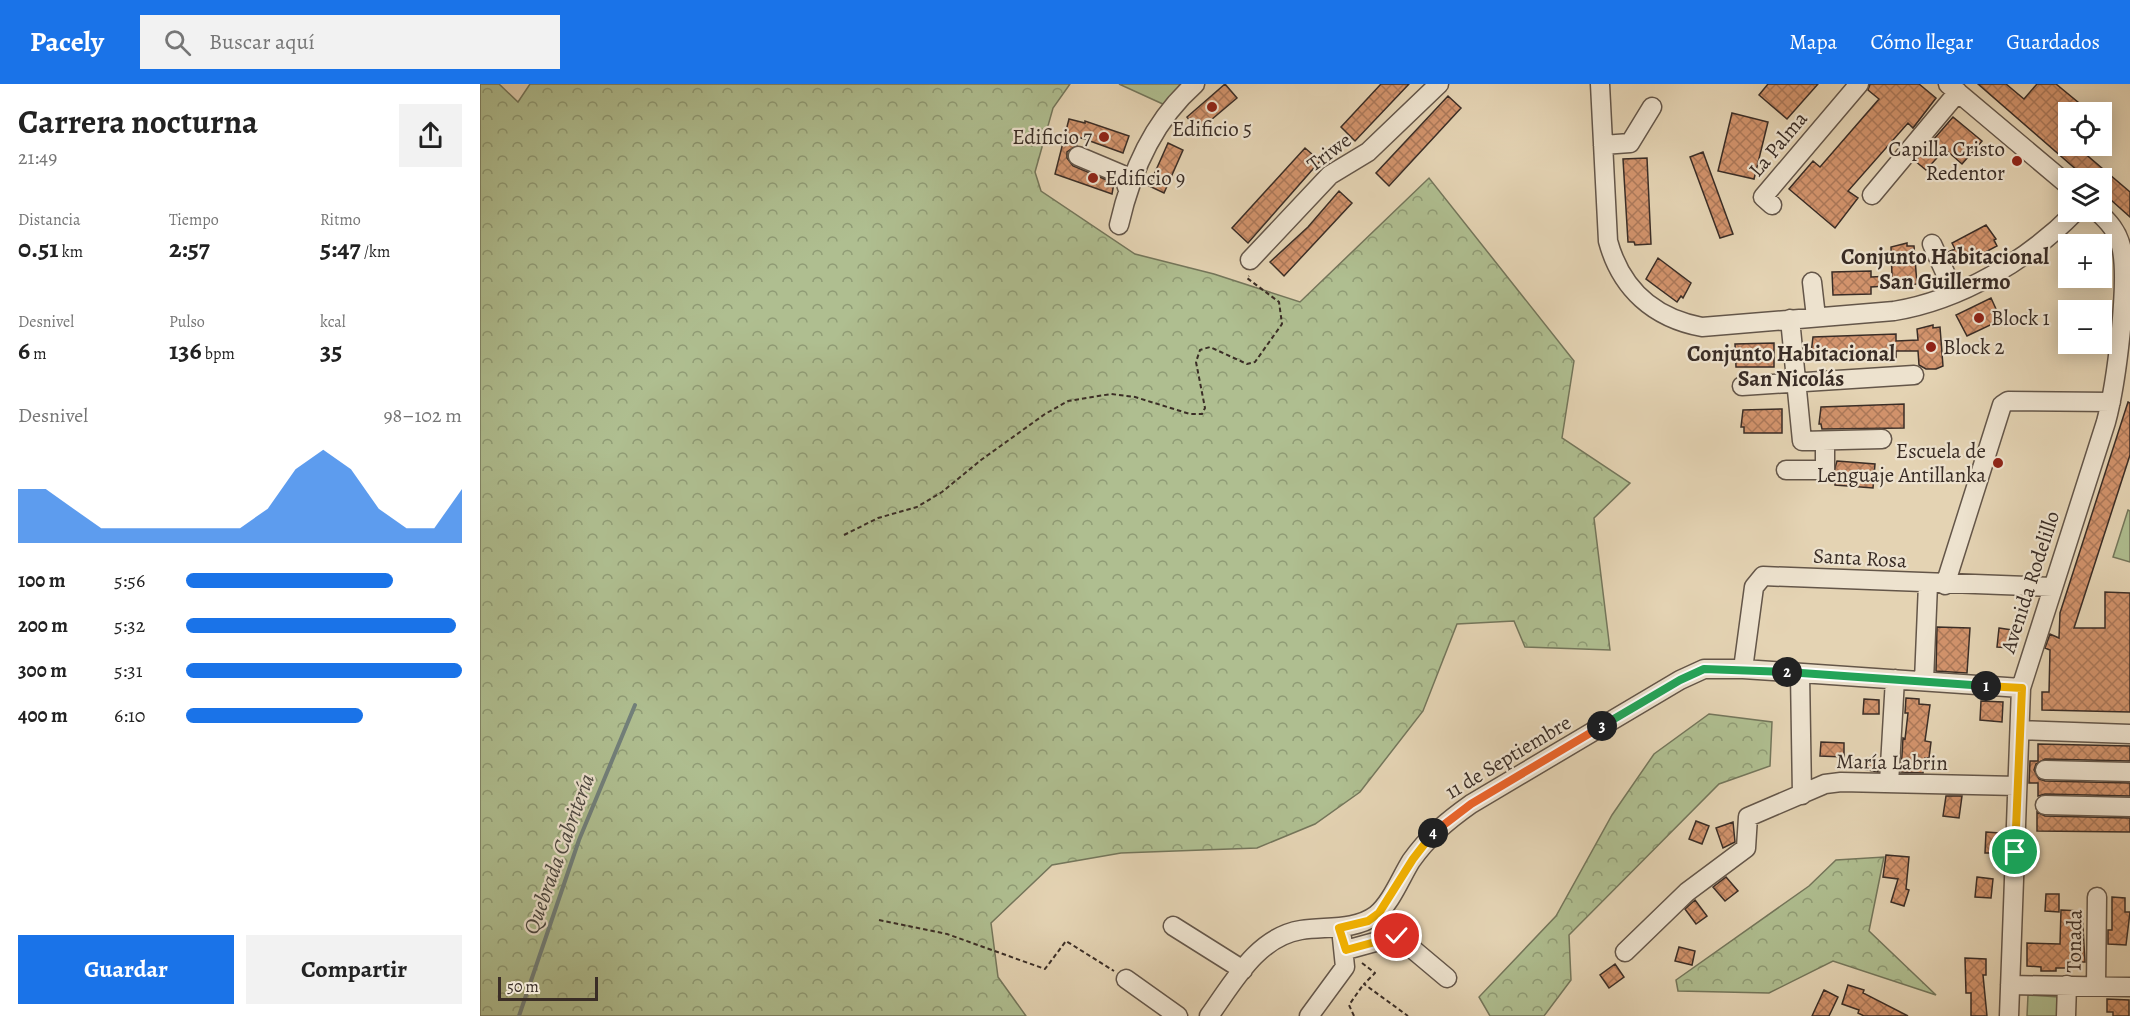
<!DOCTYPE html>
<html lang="es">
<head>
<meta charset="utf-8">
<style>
  :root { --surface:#fff; --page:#f2f2f2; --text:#222; --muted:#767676; --accent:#1a73e8 }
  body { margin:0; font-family:Alegreya,serif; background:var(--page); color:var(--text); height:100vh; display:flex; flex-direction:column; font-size:22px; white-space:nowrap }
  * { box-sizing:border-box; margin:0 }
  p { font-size:20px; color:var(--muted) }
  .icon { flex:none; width:33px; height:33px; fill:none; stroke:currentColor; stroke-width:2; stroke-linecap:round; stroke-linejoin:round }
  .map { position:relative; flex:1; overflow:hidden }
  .sheet { display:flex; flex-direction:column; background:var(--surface); width:480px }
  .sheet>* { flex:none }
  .buttons { position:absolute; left:1578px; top:18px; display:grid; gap:12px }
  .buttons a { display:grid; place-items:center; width:54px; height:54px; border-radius:0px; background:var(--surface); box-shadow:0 3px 15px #0003; font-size:30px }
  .scale { position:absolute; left:18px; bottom:15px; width:100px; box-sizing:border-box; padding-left:6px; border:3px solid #3a2d26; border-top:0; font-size:16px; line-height:21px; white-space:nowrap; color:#3a2d26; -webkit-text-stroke:4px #ede2ce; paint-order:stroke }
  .pin { position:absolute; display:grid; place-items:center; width:51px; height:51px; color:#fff; margin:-26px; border:3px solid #fff; border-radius:50%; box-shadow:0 2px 6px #0007 }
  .km { position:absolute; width:30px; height:30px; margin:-15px; border-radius:50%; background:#222; color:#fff; font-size:16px; line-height:30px; text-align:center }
  .round { display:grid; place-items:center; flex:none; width:63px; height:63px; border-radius:0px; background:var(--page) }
  .head { display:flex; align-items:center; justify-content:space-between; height:102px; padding:0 18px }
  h1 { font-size:33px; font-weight:700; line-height:45px }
  .stats { display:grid; grid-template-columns:repeat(3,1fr); gap:9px; height:102px; padding:6px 18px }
  .stats div { display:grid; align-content:center }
  .stats b { font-size:26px; font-weight:700 }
  .stats small { font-size:16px; font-weight:400 }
  .stats p { font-size:16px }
  .chart { height:168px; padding:12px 18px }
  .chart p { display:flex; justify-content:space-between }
  .chart svg { width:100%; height:108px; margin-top:6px; fill:var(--accent); opacity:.7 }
  .button { display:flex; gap:12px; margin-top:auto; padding:12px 18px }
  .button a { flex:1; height:69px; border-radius:0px; background:var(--accent); color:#fff; font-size:24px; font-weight:700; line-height:69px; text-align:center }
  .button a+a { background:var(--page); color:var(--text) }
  ul { padding:0 18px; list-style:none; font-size:20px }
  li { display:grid; grid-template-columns:96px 72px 1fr; align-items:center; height:45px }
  li i { height:15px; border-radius:8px; background:var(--accent) }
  header { display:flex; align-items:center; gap:36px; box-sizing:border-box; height:84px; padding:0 30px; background:var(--accent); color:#fff }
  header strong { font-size:28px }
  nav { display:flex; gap:33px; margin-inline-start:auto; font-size:21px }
  .search { width:420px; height:54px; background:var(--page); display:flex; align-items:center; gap:15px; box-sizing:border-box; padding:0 21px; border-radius:0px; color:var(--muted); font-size:22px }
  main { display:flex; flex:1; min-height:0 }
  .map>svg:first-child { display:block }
  .green { fill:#afbe90; stroke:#74765b; stroke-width:1.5 }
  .forest { fill:url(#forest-crowns); stroke:#74765b; stroke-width:1.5 }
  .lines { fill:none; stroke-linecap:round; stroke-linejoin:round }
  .stream { stroke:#72807b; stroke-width:4 }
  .building { fill:url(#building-cross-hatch); stroke:#3a2d26; stroke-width:1.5 }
  .minor-casing { stroke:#645649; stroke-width:21 }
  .path { stroke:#3a2d26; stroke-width:2; stroke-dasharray:4.5 3; stroke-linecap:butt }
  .minor { stroke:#ede2ce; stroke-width:18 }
  .split-1-casing { stroke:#fff; stroke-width:12 }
  .split-2-casing { stroke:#fff; stroke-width:12 }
  .split-3-casing { stroke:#fff; stroke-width:12 }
  .split-4-casing { stroke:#fff; stroke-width:12 }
  .split-5-casing { stroke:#fff; stroke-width:12 }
  .split-1 { stroke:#f5b400; stroke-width:8 }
  .split-2 { stroke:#22a559; stroke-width:8 }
  .split-3 { stroke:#22a559; stroke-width:8 }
  .split-4 { stroke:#f0652b; stroke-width:8 }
  .split-5 { stroke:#f5b400; stroke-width:8 }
  .poi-dot { fill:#8f2418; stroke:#ede2ce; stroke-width:2 }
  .labels { text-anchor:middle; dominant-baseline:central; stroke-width:4.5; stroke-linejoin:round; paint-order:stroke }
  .poi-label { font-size:21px; fill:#3a2d26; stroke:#ede2ce; text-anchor:end }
  .street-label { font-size:21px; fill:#3a2d26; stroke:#ede2ce }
  .neighbourhood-label { font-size:22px; font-weight:bold; fill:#3a2d26; stroke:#ede2ce }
  .water-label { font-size:22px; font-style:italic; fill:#4d4942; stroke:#ede2ce }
</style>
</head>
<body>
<header>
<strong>Pacely</strong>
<div class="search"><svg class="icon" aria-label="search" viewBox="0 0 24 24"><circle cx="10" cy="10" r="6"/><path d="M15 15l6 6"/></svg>Buscar aquí</div>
<nav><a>Mapa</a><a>Cómo llegar</a><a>Guardados</a></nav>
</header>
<main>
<section class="sheet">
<div class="head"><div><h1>Carrera nocturna</h1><p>21:49</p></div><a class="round"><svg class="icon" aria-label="share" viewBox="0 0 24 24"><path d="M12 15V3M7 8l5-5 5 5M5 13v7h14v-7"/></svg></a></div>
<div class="stats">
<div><p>Distancia</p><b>0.51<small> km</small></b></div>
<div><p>Tiempo</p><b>2:57</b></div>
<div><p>Ritmo</p><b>5:47<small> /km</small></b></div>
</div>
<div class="stats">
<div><p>Desnivel</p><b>6<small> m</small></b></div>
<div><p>Pulso</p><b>136<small> bpm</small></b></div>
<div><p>kcal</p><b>35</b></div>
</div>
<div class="chart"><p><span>Desnivel</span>98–102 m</p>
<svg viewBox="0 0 160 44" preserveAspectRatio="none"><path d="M0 44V22L10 22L20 30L30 38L40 38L50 38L60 38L70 38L80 38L90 30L100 14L110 6L120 14L130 30L140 38L150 38L160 22V44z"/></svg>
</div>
<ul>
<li><b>100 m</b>5:56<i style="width:75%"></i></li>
<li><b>200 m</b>5:32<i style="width:98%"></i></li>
<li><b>300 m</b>5:31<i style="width:100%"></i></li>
<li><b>400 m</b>6:10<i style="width:64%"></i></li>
</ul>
<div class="button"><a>Guardar</a><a>Compartir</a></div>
</section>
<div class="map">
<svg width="1650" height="932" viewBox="0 0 1650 932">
  <defs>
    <pattern id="forest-crowns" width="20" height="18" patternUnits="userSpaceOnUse" patternTransform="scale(1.5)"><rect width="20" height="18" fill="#afbe90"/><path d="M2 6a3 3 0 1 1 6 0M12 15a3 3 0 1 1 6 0" fill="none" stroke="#8f9b75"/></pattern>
    <pattern id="building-cross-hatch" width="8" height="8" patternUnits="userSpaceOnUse" patternTransform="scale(1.5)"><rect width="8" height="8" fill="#d2936c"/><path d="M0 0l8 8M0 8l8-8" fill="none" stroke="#ab7859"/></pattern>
  </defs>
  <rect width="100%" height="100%" fill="#e4d3b3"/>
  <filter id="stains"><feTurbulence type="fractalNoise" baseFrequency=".00333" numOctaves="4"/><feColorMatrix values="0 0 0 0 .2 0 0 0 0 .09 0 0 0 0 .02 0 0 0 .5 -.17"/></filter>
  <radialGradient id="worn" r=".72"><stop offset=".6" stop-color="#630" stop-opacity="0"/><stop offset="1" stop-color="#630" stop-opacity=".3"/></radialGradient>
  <path class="green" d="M639,0H705L685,21Z
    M1648,426L1650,427V478L1633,473Z
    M1548,911L1579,913L1578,932H1547Z"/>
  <path class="forest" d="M0,0H19L38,18L50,0H590L573,24L555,88L561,107L655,170L734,190L820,218L949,94L1094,277L1082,354L1150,399L1114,434L1130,566L1045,563L1034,537L977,540L943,627L880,708L835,740L777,764L641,769L572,781L511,839L518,893L546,932H0Z
    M1229,630L1292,638L1290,682L1239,700L1089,851L1091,896L1064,932H1010L999,913L1076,832L1132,731L1174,670Z
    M1404,773L1389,847L1456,911L1353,877L1289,909L1198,907L1196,896L1329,802L1356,776Z"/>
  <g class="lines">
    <path class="stream" d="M39,932L99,756L155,621"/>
  </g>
  <path class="building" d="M745,0L757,14L718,47L707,33Z
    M901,0H929L875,57L861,43Z
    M1288,0H1338L1307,35L1279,11Z
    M1390,0H1439L1456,14L1433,44L1428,39L1368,107L1378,114L1355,144L1309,105L1333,77L1340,83L1399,15L1388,6Z
    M1498,0H1526L1544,15L1557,0H1576L1610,28H1588V62H1596L1650,108V133L1622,108V94H1606Z
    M968,12L981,24L909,102L896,89Z
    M1252,29L1288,38L1274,95L1238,87Z
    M1473,33L1502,57L1482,80L1465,65L1446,86L1435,77Z
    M589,35L605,39V37L649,52L643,69L599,53L597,61L587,68V74L593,82L634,99L632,110L575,90Z
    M688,59L703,66L684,109L669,102Z
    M825,64L840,77L768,159L752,144Z
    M1223,68L1253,150L1240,154L1210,73Z
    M1167,74L1171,160L1155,161L1154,158H1148L1143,75Z
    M859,107L872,119L804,192L790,178L828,143Z
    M1506,141L1516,155L1514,156L1517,162L1483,180L1479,174L1472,177L1468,168L1475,165L1472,159Z
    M1427,159V162H1434L1437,200L1391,203V210L1353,211L1352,188L1391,187V193L1412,192L1411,163Z
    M1178,174L1211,199L1203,214L1201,212L1197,218L1166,195Z
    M1511,214L1521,236L1487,252L1476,231Z
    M1453,241V244L1460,243L1463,282L1456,285H1446L1439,281L1438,267H1416V274L1372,275L1333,276V270H1331L1333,253L1416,250V257L1438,256L1437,245Z
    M1294,259V283H1256L1255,260Z
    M1648,318L1650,319V371L1594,544H1625V508L1650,509V628L1562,626V608H1569L1570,566L1565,564L1570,550L1579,554L1580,529Z
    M1424,320V344L1342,345L1341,340H1339L1341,323Z
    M1302,325V349H1264V343H1261L1263,326Z
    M1357,377L1395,380L1393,404L1355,401V394H1352Z
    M1457,543L1490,544L1487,589L1456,587Z
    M1519,544L1532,546L1531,564L1517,563Z
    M1426,614L1439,615V620L1450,621L1445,657L1451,658L1449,674H1445L1443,689L1421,688L1423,654L1425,655L1428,629H1425Z
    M1384,615L1399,616V630H1383Z
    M1501,617L1523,618L1522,638L1500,636Z
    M1341,658L1364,659V673L1340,672Z
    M1558,660L1650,662V677L1565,675L1556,680L1554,686L1559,695L1565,697L1650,699V712L1565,710L1558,712V699H1549L1550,677H1558Z
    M1374,675L1399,677L1398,688L1373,683Z
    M1466,712H1482L1479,734L1463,732Z
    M1557,728L1565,732L1650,734V748L1557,747Z
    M1216,737L1229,742L1222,760L1209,755Z
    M1253,738L1255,758L1243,764L1236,744Z
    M1506,748L1519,749V769H1505Z
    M1406,771L1429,773L1426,805L1429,806L1424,822L1411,818L1418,795L1403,793Z
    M1246,793L1258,807L1245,817L1233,803Z
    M1497,793L1513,795L1511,814L1495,813Z
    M1566,810H1579V828L1565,827Z
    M1632,813L1645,814V828H1650L1646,861L1628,860V846H1632Z
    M1215,816L1227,832L1216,840L1205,825Z
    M1581,826L1602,827L1605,878H1592V884H1576V887H1561V883L1547,882V859L1580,860Z
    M1199,863L1215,867L1212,881L1195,877Z
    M1485,874L1506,875V891H1503L1507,932H1491V909H1486Z
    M1135,880L1144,893L1129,904L1120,891Z
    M1368,901L1384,906L1383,909L1428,932H1384L1378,929L1379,926L1362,920Z
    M1344,906L1358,913L1349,932H1332Z
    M1627,915L1649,916V932H1633V928H1627Z"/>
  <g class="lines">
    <g class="minor-casing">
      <path id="minor" d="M1120,0L1128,157C1141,205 1174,234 1222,243L1414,227C1481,216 1548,176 1595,128
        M1468,0L1588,101
        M1123,61L1150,59L1172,23
        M598,72L643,91L648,106
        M1392,111L1478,8
        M1292,121L1283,113L1379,0
        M639,141C651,88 674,36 715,0
        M1452,160L1474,208
        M770,176L850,91L888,68L959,0
        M1332,198L1336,233
        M1310,235L1322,357L1402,355
        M1262,302L1434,291
        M1306,386H1345V357
        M1465,501L1522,321L1528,317L1631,318
        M1263,585L1274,503L1283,492L1572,503
        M1320,589L1322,711
        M1444,597L1448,500
        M1540,646L1650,650
        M1565,686L1650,688
        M1409,699L1415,595
        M1565,721L1650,723
        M693,842L763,886
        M866,866L917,852L967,894
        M1145,868L1207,808L1266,764L1268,733L1345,700L1361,698L1537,702
        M646,895L698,932
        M1530,901L1650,903
        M1616,902L1617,813
        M729,932C753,899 777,853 821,846C846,842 874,847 896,831C911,819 921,793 931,777C948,753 967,737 991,720L1200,596L1224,585H1263L1541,604
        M829,932L865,883L862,854
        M1529,932L1541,604L1626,338C1636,301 1650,196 1641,162C1637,147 1629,138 1618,128
        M1586,932L1587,901"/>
    </g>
    <path class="path" d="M364,451L398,434L437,423L462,408L501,376L565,330L588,317L631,310L655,313L710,330H722L725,324L716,278L720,266L730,263L767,280L775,278L802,240L799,218L767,194L769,192
      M399,836L467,850L565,885L586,857L634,887
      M882,879L895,889L884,900L928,932
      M874,932L869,921L883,901"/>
    <use href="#minor" class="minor"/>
  </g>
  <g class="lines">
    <g class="split-1-casing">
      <path id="split-1" d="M1506,602L1542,604L1535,768"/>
    </g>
    <g class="split-2-casing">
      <path id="split-2" d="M1307,588L1506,602"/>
    </g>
    <g class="split-3-casing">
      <path id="split-3" d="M1122,642L1200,596L1224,585L1307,588"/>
    </g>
    <g class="split-4-casing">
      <path id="split-4" d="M953,749L991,720L1122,642"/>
    </g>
    <g class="split-5-casing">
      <path id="split-5" d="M917,852L866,866L859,844L888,837L899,829L933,775L953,749"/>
    </g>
    <use href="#split-1" class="split-1"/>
    <use href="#split-2" class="split-2"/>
    <use href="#split-3" class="split-3"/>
    <use href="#split-4" class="split-4"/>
    <use href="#split-5" class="split-5"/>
  </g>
  <g class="poi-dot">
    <circle cx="732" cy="23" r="6"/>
    <circle cx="624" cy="53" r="6"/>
    <circle cx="1537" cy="77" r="6"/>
    <circle cx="613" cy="94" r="6"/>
    <circle cx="1499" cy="234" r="6"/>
    <circle cx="1451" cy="263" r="6"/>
    <circle cx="1518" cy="379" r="6"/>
  </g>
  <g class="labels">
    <g class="poi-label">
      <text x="732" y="45" text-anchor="middle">Edificio 5</text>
      <text x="612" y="53">Edificio 7</text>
      <text x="1525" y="65">Capilla Cristo<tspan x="1525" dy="24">Redentor</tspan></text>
      <text x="625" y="94" text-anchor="start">Edificio 9</text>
      <text x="1511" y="234" text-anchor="start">Block 1</text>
      <text x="1463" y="263" text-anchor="start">Block 2</text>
      <text x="1506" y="367">Escuela de<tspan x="1506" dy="24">Lenguaje Antillanka</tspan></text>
    </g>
    <g class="street-label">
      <text transform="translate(1298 60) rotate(-50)">La Palma</text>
      <text transform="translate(849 68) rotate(-37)">Triwe</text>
      <text transform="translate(1380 474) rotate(3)">Santa Rosa</text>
      <text transform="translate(1550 498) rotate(-72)">Avenida Rodelillo</text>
      <text transform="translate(1028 673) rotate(-31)">11 de Septiembre</text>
      <text transform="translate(1412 678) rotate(1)">María Labrin</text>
      <text transform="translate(1594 857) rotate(-89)">Tonada</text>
    </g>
    <g class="neighbourhood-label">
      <text x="1465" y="173">Conjunto Habitacional<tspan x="1465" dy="25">San Guillermo</tspan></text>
      <text x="1311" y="270">Conjunto Habitacional<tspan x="1311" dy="25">San Nicolás</tspan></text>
    </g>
    <g class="water-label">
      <text transform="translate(79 770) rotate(-70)">Quebrada Cabritería</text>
    </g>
  </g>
  <rect width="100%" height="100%" filter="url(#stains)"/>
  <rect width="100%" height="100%" fill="url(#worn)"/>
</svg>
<div class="buttons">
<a><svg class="icon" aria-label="locate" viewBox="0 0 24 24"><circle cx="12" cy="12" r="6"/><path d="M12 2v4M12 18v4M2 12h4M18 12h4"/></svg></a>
<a><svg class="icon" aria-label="layers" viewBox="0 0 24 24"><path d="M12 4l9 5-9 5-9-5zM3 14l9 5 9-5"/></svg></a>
<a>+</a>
<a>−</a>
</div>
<div class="scale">50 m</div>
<div class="pin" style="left:1535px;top:768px;background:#1e9e55"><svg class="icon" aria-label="arrive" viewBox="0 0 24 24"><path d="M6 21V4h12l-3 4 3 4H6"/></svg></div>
<div class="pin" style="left:917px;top:852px;background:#d93025"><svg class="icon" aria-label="check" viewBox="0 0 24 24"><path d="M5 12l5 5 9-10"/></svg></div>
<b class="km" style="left:1506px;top:602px">1</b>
<b class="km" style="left:1307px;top:588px">2</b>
<b class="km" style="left:1122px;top:642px">3</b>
<b class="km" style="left:953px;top:749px">4</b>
</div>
</main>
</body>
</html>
